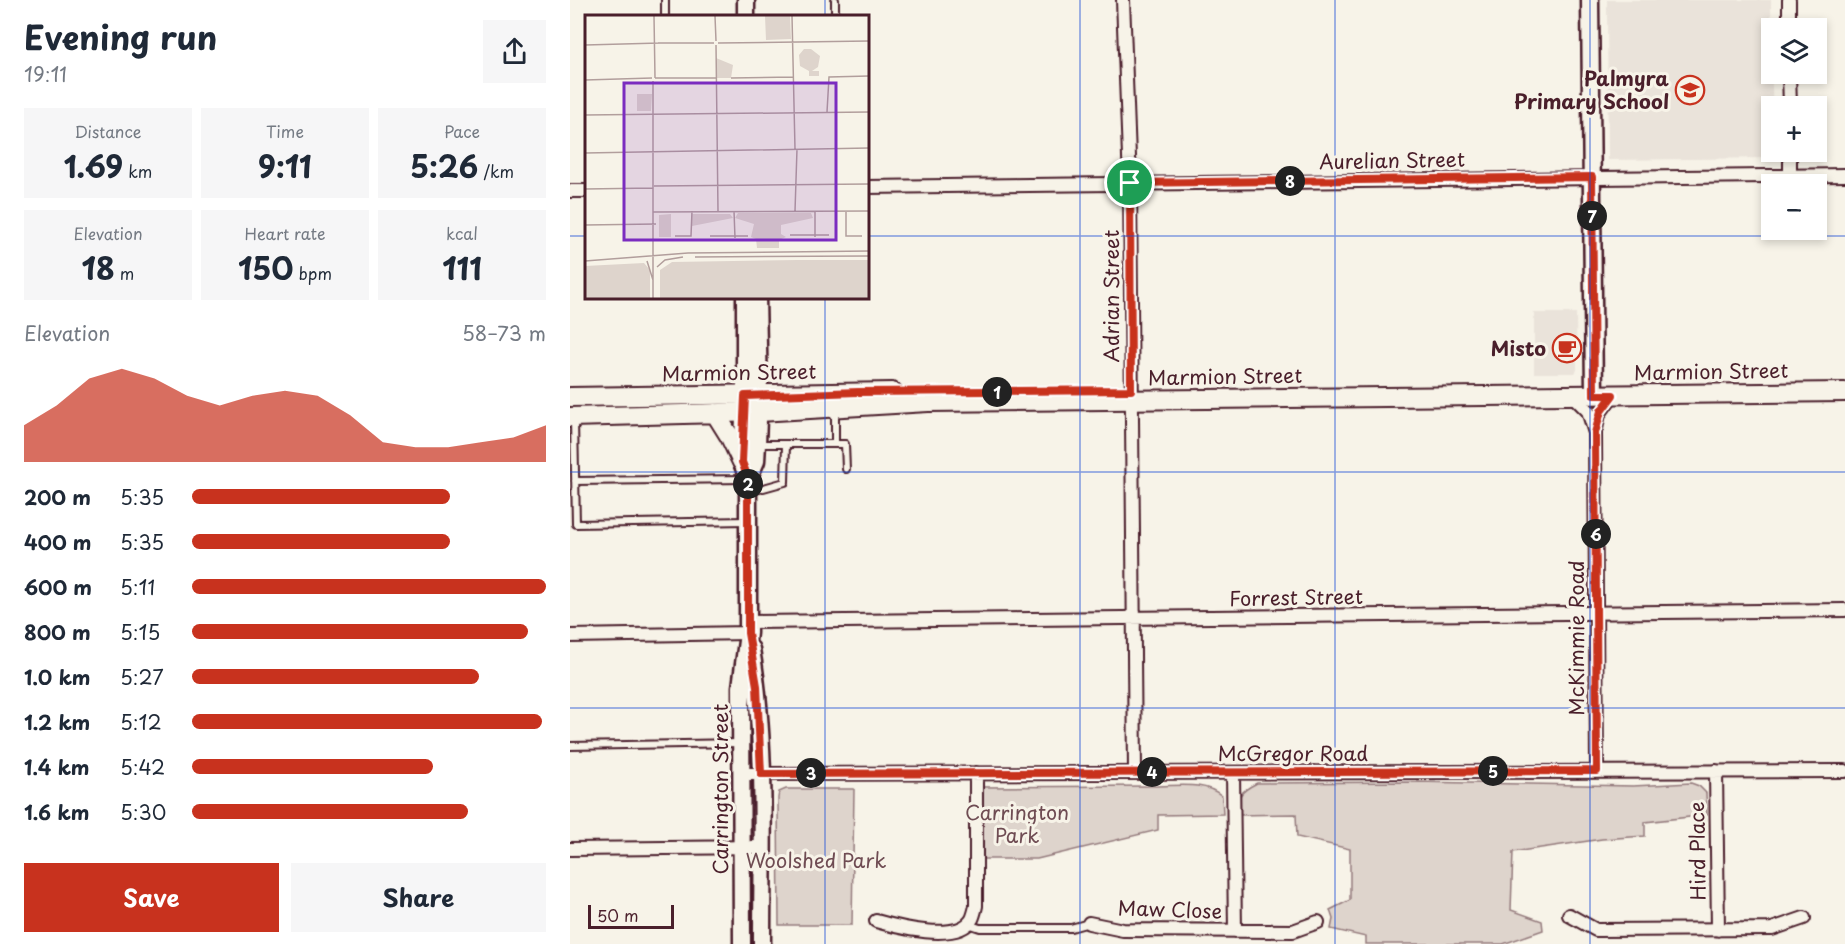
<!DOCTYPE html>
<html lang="en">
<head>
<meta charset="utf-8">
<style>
  :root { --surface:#fff; --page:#f6f6f7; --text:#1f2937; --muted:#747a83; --accent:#c8321e }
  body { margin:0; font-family:"Playpen Sans",sans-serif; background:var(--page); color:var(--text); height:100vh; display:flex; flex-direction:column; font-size:22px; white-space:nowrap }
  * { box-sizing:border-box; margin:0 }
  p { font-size:20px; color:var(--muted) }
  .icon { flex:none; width:33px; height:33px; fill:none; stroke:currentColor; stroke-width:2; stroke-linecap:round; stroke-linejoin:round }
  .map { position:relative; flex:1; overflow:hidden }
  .sheet { display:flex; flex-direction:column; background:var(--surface); width:570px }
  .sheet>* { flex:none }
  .fabs { position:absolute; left:1191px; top:18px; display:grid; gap:12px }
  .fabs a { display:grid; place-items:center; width:66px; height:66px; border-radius:0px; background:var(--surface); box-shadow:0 3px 9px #0003; font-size:30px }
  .scale { position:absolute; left:18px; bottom:15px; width:86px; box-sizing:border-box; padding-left:6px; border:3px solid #4a1f2b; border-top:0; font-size:16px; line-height:21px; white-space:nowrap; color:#4a1f2b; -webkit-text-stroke:4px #f7f3e8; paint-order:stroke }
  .pin { position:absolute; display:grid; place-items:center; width:51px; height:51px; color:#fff; margin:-26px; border:3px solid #fff; border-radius:50%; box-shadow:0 2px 6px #0007 }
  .km { position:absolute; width:30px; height:30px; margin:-15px; border-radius:50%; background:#222; color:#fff; font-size:16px; line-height:30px; text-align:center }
  .round { display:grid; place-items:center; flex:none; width:63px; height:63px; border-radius:0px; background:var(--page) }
  .summary { display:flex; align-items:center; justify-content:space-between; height:102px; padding:0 24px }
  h1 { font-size:33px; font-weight:700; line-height:45px }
  .figures { display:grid; grid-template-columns:repeat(3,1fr); gap:9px; height:102px; padding:6px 24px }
  .figures div { display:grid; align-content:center; border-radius:0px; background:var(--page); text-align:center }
  .figures b { font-size:30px; font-weight:700 }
  .figures small { font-size:16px; font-weight:400 }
  .figures p { font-size:16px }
  .chart { height:168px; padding:12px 24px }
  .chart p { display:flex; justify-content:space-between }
  .chart svg { width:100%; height:108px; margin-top:6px; fill:var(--accent); opacity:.7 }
  .cta { display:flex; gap:12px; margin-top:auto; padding:12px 24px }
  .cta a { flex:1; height:69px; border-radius:0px; background:var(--accent); color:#fff; font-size:24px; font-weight:700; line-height:69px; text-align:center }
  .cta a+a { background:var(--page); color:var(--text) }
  ul { padding:0 24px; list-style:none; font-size:20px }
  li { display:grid; grid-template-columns:96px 72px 1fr; align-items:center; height:45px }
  li i { height:15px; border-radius:8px; background:var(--accent) }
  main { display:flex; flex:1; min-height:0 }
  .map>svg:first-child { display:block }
  .built { fill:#eae3da }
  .green { fill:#ded4cc; stroke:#947a7c; stroke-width:1.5 }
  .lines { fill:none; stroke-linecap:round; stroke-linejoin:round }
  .service-casing { stroke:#4a1f2b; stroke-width:10 }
  .minor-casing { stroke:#4a1f2b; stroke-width:16 }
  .secondary-casing { stroke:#4a1f2b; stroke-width:21 }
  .primary-casing { stroke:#4a1f2b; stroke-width:22 }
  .service { stroke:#f7f3e8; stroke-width:6 }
  .minor { stroke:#f7f3e8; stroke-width:12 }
  .secondary { stroke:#f7f3e8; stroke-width:16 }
  .primary { stroke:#f7f3e8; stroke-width:18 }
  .route-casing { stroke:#fff; stroke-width:12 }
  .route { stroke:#c8321e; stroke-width:8 }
  .grid { fill:none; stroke:#1d4ed8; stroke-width:1.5; stroke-opacity:0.55 }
  .labels { text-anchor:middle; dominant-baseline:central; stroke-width:6; stroke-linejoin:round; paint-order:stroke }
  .poi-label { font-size:20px; font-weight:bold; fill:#4a1f2b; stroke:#f7f3e8; text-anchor:end }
  .street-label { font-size:20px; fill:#4a1f2b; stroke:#f7f3e8 }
  .park-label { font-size:20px; fill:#6f4c53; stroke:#f7f3e8 }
  .inset-road { fill:none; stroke:#b29e9c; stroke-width:1.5 }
  .view { fill:#7b2cbf; fill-opacity:0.15; stroke:#7b2cbf; stroke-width:3 }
  .inset-edge { fill:none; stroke:#4a1f2b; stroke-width:3 }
</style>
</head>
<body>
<main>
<section class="sheet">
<div class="summary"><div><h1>Evening run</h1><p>19:11</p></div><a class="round"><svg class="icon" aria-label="share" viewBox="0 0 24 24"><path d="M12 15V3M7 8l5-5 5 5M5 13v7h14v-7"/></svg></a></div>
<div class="figures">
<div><p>Distance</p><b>1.69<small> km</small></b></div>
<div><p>Time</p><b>9:11</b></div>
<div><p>Pace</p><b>5:26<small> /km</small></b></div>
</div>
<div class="figures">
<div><p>Elevation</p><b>18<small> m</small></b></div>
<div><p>Heart rate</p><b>150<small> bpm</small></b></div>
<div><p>kcal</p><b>111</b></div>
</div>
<div class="chart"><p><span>Elevation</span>58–73 m</p>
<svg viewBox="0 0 160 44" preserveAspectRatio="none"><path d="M0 44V29L10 21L20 10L30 6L40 10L50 17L60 21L70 17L80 15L90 17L100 25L110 36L120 38L130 38L140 36L150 34L160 29V44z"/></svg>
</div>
<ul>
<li><b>200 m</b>5:35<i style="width:73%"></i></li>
<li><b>400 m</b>5:35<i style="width:73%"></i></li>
<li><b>600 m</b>5:11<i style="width:100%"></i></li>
<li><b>800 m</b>5:15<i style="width:95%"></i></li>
<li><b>1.0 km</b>5:27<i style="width:81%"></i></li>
<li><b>1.2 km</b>5:12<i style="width:99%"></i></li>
<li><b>1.4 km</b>5:42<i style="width:68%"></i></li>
<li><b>1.6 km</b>5:30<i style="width:78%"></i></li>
</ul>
<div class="cta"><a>Save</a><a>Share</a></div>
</section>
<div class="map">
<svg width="1275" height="944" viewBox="0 0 1275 944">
  <rect width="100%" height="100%" fill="#f7f3e8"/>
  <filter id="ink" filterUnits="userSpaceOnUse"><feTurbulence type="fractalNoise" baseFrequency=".0167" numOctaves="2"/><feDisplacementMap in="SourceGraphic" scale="12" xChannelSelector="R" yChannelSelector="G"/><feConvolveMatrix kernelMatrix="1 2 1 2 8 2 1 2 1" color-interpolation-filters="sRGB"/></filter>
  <g filter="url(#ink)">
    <path class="built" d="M1037,0H1201L1203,158L1038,160Z
      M964,313H1006L1007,370L1005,373H964Z"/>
    <path class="green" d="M846,782L1063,786L1121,783L1129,786L1136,793L1137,815L1075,822V836L1032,839L943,852L941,910L972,921L973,930L933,944H796V937L761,929L763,919L760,910L780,900V849L727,837L726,814L668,815C668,795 669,792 687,783Z
      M587,786C608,786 635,781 652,796L653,814L588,815V830L467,859H410V787Z
      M216,789H284L282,925H209L208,798L209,792Z"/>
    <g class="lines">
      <g class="service-casing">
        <path id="service" d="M95,0V16
          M265,0V16
          M4,420L6,524L177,521
          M188,444H216
          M265,444H275L276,469
          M5,481L177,479
          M179,492L215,482L216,444H265V411
          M0,746L170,743
          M398,924L410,928H501L519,923"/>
      </g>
      <g class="minor-casing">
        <path id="minor" d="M553,0L560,183L565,772
          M1219,0V28
          M1219,74L1220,106
          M1220,152V176
          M297,187L1275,175
          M0,191H16
          M1002,395L1018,411L1025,433L1027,771
          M1026,429L1029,414L1043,395
          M178,622L1275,610
          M0,636L178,633
          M1146,771L1148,930
          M663,773L665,931
          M171,774L1275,771
          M0,849L192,847
          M999,915L1026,930L1202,929L1234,918
          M306,921C327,927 388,943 402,919C404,915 405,910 406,906V773
          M519,923L553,930L723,931L748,922"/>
      </g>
      <g class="secondary-casing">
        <path id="secondary" d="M176,0V16
          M1020,0L1024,395
          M178,479L186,461L187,444L189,395L187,297
          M181,649C197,746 192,846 192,944
          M172,944L171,687L178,633V479L172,462L175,396V297"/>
      </g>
      <g class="primary-casing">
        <path id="primary" d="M0,397L322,392
          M145,413L160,437L172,462
          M0,417L189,412L358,402L1275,392"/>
      </g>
      <use href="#service" class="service"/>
      <use href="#minor" class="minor"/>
      <use href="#secondary" class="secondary"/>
      <use href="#primary" class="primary"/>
    </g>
  </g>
  <g class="lines" filter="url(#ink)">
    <g class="route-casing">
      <path id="route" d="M1022,177L1024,395H1043L1031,411L1025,433L1027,771L191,774L187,686L178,633V478L172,462L175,396L288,392L561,390L560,183Z"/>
    </g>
    <use href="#route" class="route"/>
  </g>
  <path class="grid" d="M255,0V16M510,0V944M765,0V944M1020,0V944M0,236H16M297,236H1275M255,297V944M0,472H1275M0,708H1275"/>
  <defs>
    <g id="school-ring" transform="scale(1.5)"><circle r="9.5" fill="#f7f3e8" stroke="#c8321e" stroke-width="1.5"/><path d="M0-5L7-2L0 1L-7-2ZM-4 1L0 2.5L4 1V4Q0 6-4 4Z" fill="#c8321e"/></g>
    <g id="cafe-ring" transform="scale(1.5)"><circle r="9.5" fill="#f7f3e8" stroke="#c8321e" stroke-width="1.5"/><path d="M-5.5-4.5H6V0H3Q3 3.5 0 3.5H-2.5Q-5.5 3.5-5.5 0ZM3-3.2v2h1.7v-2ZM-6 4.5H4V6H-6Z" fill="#c8321e"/></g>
  </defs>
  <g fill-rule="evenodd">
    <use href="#school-ring" x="1120" y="90"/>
    <use href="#cafe-ring" x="997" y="348"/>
  </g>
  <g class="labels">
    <g class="poi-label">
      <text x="1099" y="78">Palmyra<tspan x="1099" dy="23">Primary School</tspan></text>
      <text x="976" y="348">Misto</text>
    </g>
    <g class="street-label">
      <text transform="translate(822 160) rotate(-1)">Aurelian Street</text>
      <text transform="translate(541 296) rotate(-90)">Adrian Street</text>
      <text transform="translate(1141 371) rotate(-1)">Marmion Street</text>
      <text transform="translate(169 372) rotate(-1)">Marmion Street</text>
      <text transform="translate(655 376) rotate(-1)">Marmion Street</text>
      <text transform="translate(726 597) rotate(-1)">Forrest Street</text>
      <text transform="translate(1006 638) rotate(-90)">McKimmie Road</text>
      <text x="723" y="753">McGregor Road</text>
      <text transform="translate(150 789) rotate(-90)">Carrington Street</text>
      <text transform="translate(1127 851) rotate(-91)">Hird Place</text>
      <text transform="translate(600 909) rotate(2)">Maw Close</text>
    </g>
    <g class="park-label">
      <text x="447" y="812">Carrington<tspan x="447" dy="23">Park</tspan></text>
      <text x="246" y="860">Woolshed Park</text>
    </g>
  </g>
  <g transform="translate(15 15)">
    <rect width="284" height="284" fill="#f7f3e8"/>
    <path d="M180,1H205L206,24L181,25ZM219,34H226L235,41L233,52L227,56H234V61H224V56L215,51L214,40ZM131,43L148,50L146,63H131ZM52,79H67L66,96H52ZM153,198H226L228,203L196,210V219L201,222L194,225V233H172L171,224L166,222L169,209L150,203ZM86,199V222H74V200ZM107,199H145L148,203L107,211ZM213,245H283V283H75V255L87,247ZM59,248L65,255V283H0V251Z" fill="#ded4cc"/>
    <path class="inset-road" d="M69,1L70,63M130,1L131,26M207,1L210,134M73,28H129M133,28L284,26M0,30L75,28M131,30L133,196M70,63H131M146,63L209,62M0,65L67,63M68,66V283M242,97L244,62L284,61M0,100L284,97M0,138L284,133M69,171L284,169M0,174L68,173M149,196L150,223M210,196L212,134M230,196V222M261,196V221H277M68,197L284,196M0,210L71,209M205,220H244M90,221H106L107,196M125,221H163M110,242L284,241M0,246L103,238L284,236M62,246L68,265M72,252L80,245L98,242"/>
    <path class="view" d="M39,68H251V225H39Z"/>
    <rect width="284" height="284" class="inset-edge"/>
  </g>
</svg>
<div class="fabs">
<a><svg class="icon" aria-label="layers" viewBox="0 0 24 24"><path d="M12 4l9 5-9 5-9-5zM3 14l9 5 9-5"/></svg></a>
<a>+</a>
<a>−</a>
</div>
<div class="scale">50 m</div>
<div class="pin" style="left:560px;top:183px;background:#1e9e55"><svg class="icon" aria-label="arrive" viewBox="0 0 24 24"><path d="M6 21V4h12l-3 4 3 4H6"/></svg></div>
<b class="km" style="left:427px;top:392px">1</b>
<b class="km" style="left:178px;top:484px">2</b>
<b class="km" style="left:241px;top:773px">3</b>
<b class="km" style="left:582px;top:772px">4</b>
<b class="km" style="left:923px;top:771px">5</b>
<b class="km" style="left:1026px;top:534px">6</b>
<b class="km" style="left:1022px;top:216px">7</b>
<b class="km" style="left:720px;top:181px">8</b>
</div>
</main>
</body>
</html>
